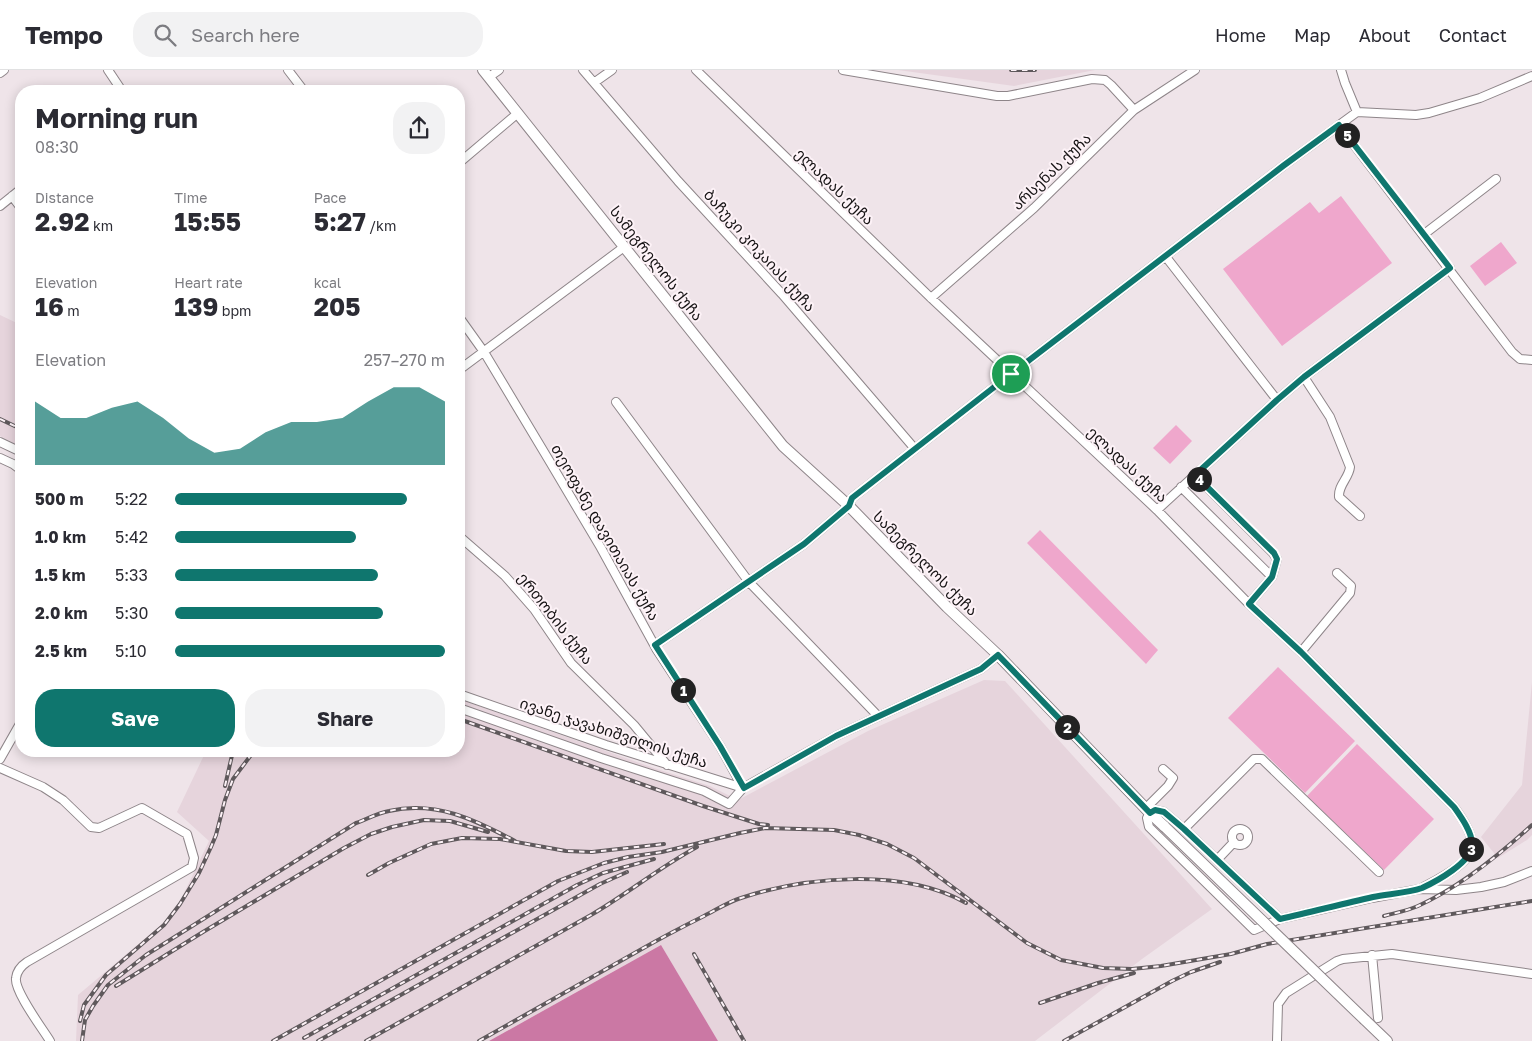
<!DOCTYPE html>
<html lang="en">
<head>
<meta charset="utf-8">
<style>
  :root { --surface:#fff; --page:#f2f2f3; --text:#2b2b33; --muted:#7c7c81; --line:#e1e1e2; --accent:#0f766e }
  body { margin:0; font-family:"Golos Text","Noto Sans Georgian",sans-serif; background:var(--page); color:var(--text); height:100vh; display:flex; flex-direction:column; font-size:19px; white-space:nowrap }
  * { box-sizing:border-box; margin:0 }
  p { font-size:16px; color:var(--muted) }
  .icon { flex:none; width:28px; height:28px; fill:none; stroke:currentColor; stroke-width:2; stroke-linecap:round; stroke-linejoin:round }
  .map { position:relative; flex:1; overflow:hidden }
  .side { position:absolute; left:15px; top:15px; width:450px; height:672px; display:flex; flex-direction:column; background:var(--surface); border-radius:20px; box-shadow:0 2px 12px #0003 }
  .side>* { flex:none }
  .pin { position:absolute; display:grid; place-items:center; width:42px; height:42px; color:#fff; margin:-21px; border:2px solid #fff; border-radius:50%; box-shadow:0 1px 5px #0007 }
  .km { position:absolute; width:25px; height:25px; margin:-12px; border-radius:50%; background:#222; color:#fff; font-size:14px; line-height:25px; text-align:center }
  .round { display:grid; place-items:center; flex:none; width:52px; height:52px; border-radius:20px; background:var(--page) }
  .overview { display:flex; align-items:center; justify-content:space-between; height:85px; padding:0 20px }
  h1 { font-size:28px; font-weight:700; line-height:38px }
  .metrics { display:grid; grid-template-columns:repeat(3,1fr); gap:8px; height:85px; padding:5px 20px }
  .metrics div { display:grid; align-content:center }
  .metrics b { font-size:25px; font-weight:700 }
  .metrics small { font-size:14px; font-weight:400 }
  .metrics p { font-size:14px }
  .chart { height:140px; padding:10px 20px }
  .chart p { display:flex; justify-content:space-between }
  .chart svg { width:100%; height:90px; margin-top:5px; fill:var(--accent); opacity:.7 }
  .primary-button { display:flex; gap:10px; margin-top:auto; padding:10px 20px }
  .primary-button a { flex:1; height:58px; border-radius:20px; background:var(--accent); color:#fff; font-size:20px; font-weight:700; line-height:58px; text-align:center }
  .primary-button a+a { background:var(--page); color:var(--text) }
  ul { padding:0 20px; list-style:none; font-size:16px }
  li { display:grid; grid-template-columns:80px 60px 1fr; align-items:center; height:38px }
  li i { height:12px; border-radius:6px; background:var(--accent) }
  header { display:flex; align-items:center; gap:30px; box-sizing:border-box; height:70px; padding:0 25px; background:var(--surface); border-bottom:1px solid var(--line) }
  header strong { font-size:24px }
  nav { display:flex; gap:28px; margin-inline-start:auto; font-size:18px }
  .search { width:350px; height:45px; background:var(--page); display:flex; align-items:center; gap:12px; box-sizing:border-box; padding:0 18px; border-radius:20px; color:var(--muted); font-size:19px }
  .map>svg:first-child { display:block }
  .built { fill:#e6d4dc }
  .green { fill:#efa7cc }
  .water { fill:#cb78a4 }
  .lines { fill:none; stroke-linecap:round; stroke-linejoin:round }
  .minor-casing { stroke:#8e8589; stroke-width:10 }
  .secondary-casing { stroke:#8e8589; stroke-width:12 }
  .minor { stroke:#fff; stroke-width:8 }
  .secondary { stroke:#fff; stroke-width:10 }
  .rail-casing { stroke:#5f595c; stroke-width:4 }
  .rail { stroke:#fdf2f7; stroke-width:2; stroke-dasharray:5.5; stroke-linecap:butt }
  .secondary-bridge-casing { stroke:#8e8589; stroke-width:12; stroke-linecap:butt }
  .secondary-bridge { stroke:#fff; stroke-width:10 }
  .route-casing { stroke:#fff; stroke-width:10 }
  .route { stroke:#0f766e; stroke-width:6 }
  .labels { text-anchor:middle; dominant-baseline:central; stroke-width:4; stroke-linejoin:round; paint-order:stroke }
  .street-label { font-size:15px; fill:#161314; stroke:#fdf2f7 }
</style>
</head>
<body>
<header>
<strong>Tempo</strong>
<div class="search"><svg class="icon" aria-label="search" viewBox="0 0 24 24"><circle cx="10" cy="10" r="6"/><path d="M15 15l6 6"/></svg>Search here</div>
<nav><a>Home</a><a>Map</a><a>About</a><a>Contact</a></nav>
</header>
<div class="map">
<svg width="1532" height="971" viewBox="0 0 1532 971">
  <rect width="100%" height="100%" fill="#efe4e9"/>
  <path class="built" d="M898,0H1095L1014,16Z
    M0,245L21,255V377L0,366Z
    M984,610L1005,611L1212,839L1142,889L1035,971H718L661,875L489,971H76L78,925L174,844L209,771L177,742L206,681H459V629L654,698L710,716L738,730L868,661Z
    M1532,612V765L1527,770L1498,788L1481,767L1522,715Z"/>
  <path class="green" d="M1341,126L1392,193L1282,276L1223,199L1310,132L1319,143Z
    M1501,172L1517,193L1485,216L1470,196Z
    M1176,355L1192,371L1170,394L1153,378Z
    M1040,460L1158,580L1146,594L1027,473Z
    M1278,597L1355,671L1305,723L1228,648Z
    M1357,674L1434,749L1384,800L1307,726Z"/>
  <path class="water" d="M661,875L718,971H489Z"/>
  <g class="lines">
    <g class="minor-casing">
      <path id="minor" d="M108,0L122,21
        M288,0L304,21
        M583,0L678,111L782,224L915,379
        M696,0L931,228L1157,440L1249,534L1301,582L1454,737C1461,747 1472,762 1472,775C1472,794 1434,811 1420,819
        M843,0L997,26H1008L1092,9L1105,10L1111,15L1134,40
        M1341,0L1345,13L1357,42
        M0,3L4,0
        M489,7L499,0
        M595,12L612,0
        M1339,55L1512,282L1520,289L1532,290
        M459,93L518,43
        M12,126L21,138
        M0,136L21,119
        M1423,165L1496,109
        M1166,187L1277,330
        M931,228L1034,138L1134,40L1195,0
        M459,247L484,282L550,392L601,478L657,580L720,676L743,718
        M459,300L624,177
        M1304,307L1330,347L1350,397C1349,408 1338,415 1339,427L1360,446
        M616,332L749,512L878,646
        M0,372L21,382
        M0,388L13,394L21,400
        M1195,405L1273,483L1277,489L1272,507L1249,534
        M1181,417L1272,507
        M1157,440L1277,330L1304,307L1450,198
        M459,466L505,506L534,539L571,593L634,655L667,695
        M655,575L804,474L849,436L852,428L1011,304L1283,96L1357,42L1416,45L1429,43L1480,28L1532,6
        M1301,582L1350,523L1351,516L1337,503
        M459,624L606,675L743,718
        M459,638L601,688L704,721L729,734L743,718L836,666L981,599L998,585
        M0,689L21,652
        M0,698L43,717L63,730L91,757L99,758L142,738L187,764L194,788L192,797L27,892C21,896 17,900 16,908C14,921 42,958 50,971
        M1145,739L1168,716L1173,708L1163,699
        M1184,759L1254,689H1262L1265,692L1379,802
        M1232 767a8 8 0 1 1 16 0a8 8 0 1 1-16 0Z
        M1217,790L1234,772
        M1280,849L1184,759L1164,742L1155,740L1150,743L1147,748L1149,757L1254,860L1280,849L1372,828L1420,819L1456,820L1481,817L1504,812L1532,801
        M1372,885L1378,948
        M1277,971L1278,934L1286,923L1337,891L1343,889L1392,884L1532,904"/>
    </g>
    <g class="secondary-casing">
      <path id="secondary" d="M483,0L783,376L849,436L947,537L998,585L1150,743L1165,757
        M1365,950L1387,971"/>
    </g>
    <use href="#minor" class="minor"/>
    <use href="#secondary" class="secondary"/>
    <g class="rail-casing">
      <path id="rail" d="M1011,0H1035
        M0,349L21,359
        M459,649L703,736L759,754L768,755
        M225,716L233,681
        M368,805L389,793L431,774L462,768L500,769L566,781L592,782L664,774
        M1384,846C1395,843 1407,841 1418,836C1460,817 1498,786 1532,755
        M694,884L744,971
        M116,916L203,862L344,778L371,764L392,757L424,750L450,751L488,762
        M1040,933L1098,913L1134,903
        M80,951L84,935L106,905L164,855L180,834L199,803L211,777L216,765L225,730L233,709L254,681
        M304,968L577,815L603,803L654,789
        M82,971L85,950L93,936L108,915L146,885L356,753C367,749 378,743 389,741C436,730 475,750 515,771
        M273,971L558,811L604,793L628,787L662,782L740,763L765,758L834,760L859,765L887,774L914,788L1027,873L1061,890L1103,898L1132,899L1161,896L1231,884L1267,874L1532,831
        M318,971L600,814L627,802
        M366,971L591,845C627,824 660,797 697,777
        M479,971C533,941 586,910 640,880C661,868 682,857 704,846C716,840 728,832 741,828C807,806 904,798 966,833
        M1064,971L1172,911L1191,902L1220,892"/>
    </g>
    <use href="#rail" class="rail"/>
    <g class="secondary-bridge-casing">
      <path id="secondary-bridge" d="M1165,757L1365,950"/>
    </g>
    <use href="#secondary-bridge" class="secondary-bridge"/>
  </g>
  <g class="lines">
    <g class="route-casing">
      <path id="route" d="M1339,55L1450,198L1304,307L1277,330L1195,405L1274,483L1277,489L1272,507L1249,534L1301,582L1454,737C1461,747 1472,762 1472,774C1473,792 1435,812 1422,818C1408,823 1388,824 1373,827C1342,834 1311,842 1280,849L1184,759L1164,742L1155,740L1150,743L998,585L981,599L836,666L744,718L720,676L655,575L804,474L849,436L852,428L1011,304L1283,96Z"/>
    </g>
    <use href="#route" class="route"/>
  </g>
  <g class="labels">
    <g class="street-label">
      <text transform="translate(1051 101) rotate(-44)">არსენას ქუჩა</text>
      <text transform="translate(835 116) rotate(44)">ელადას ქუჩა</text>
      <text transform="translate(760 180) rotate(48)">ბაჩუკი კოკაიას ქუჩა</text>
      <text transform="translate(657 193) rotate(52)">სამეგრელოს ქუჩა</text>
      <text transform="translate(1128 394) rotate(43)">ელადას ქუჩა</text>
      <text transform="translate(606 462) rotate(60)">თეოფანე დავითაიას ქუჩა</text>
      <text transform="translate(926 493) rotate(45)">სამეგრელოს ქუჩა</text>
      <text transform="translate(556 548) rotate(52)">ერთობის ქუჩა</text>
      <text transform="translate(614 662) rotate(18)">ივანე ჯავახიშვილის ქუჩა</text>
    </g>
  </g>
</svg>
<div class="pin" style="left:1011px;top:304px;background:#1e9e55"><svg class="icon" aria-label="arrive" viewBox="0 0 24 24"><path d="M6 21V4h12l-3 4 3 4H6"/></svg></div>
<b class="km" style="left:683px;top:620px">1</b>
<b class="km" style="left:1067px;top:657px">2</b>
<b class="km" style="left:1471px;top:779px">3</b>
<b class="km" style="left:1199px;top:409px">4</b>
<b class="km" style="left:1347px;top:65px">5</b>
<section class="side">
<div class="overview"><div><h1>Morning run</h1><p>08:30</p></div><a class="round"><svg class="icon" aria-label="share" viewBox="0 0 24 24"><path d="M12 15V3M7 8l5-5 5 5M5 13v7h14v-7"/></svg></a></div>
<div class="metrics">
<div><p>Distance</p><b>2.92<small> km</small></b></div>
<div><p>Time</p><b>15:55</b></div>
<div><p>Pace</p><b>5:27<small> /km</small></b></div>
</div>
<div class="metrics">
<div><p>Elevation</p><b>16<small> m</small></b></div>
<div><p>Heart rate</p><b>139<small> bpm</small></b></div>
<div><p>kcal</p><b>205</b></div>
</div>
<div class="chart"><p><span>Elevation</span>257–270 m</p>
<svg viewBox="0 0 160 44" preserveAspectRatio="none"><path d="M0 44V13L10 21L20 21L30 16L40 13L50 21L60 31L70 38L80 36L90 28L100 23L110 23L120 21L130 13L140 6L150 6L160 13V44z"/></svg>
</div>
<ul>
<li><b>500 m</b>5:22<i style="width:86%"></i></li>
<li><b>1.0 km</b>5:42<i style="width:67%"></i></li>
<li><b>1.5 km</b>5:33<i style="width:75%"></i></li>
<li><b>2.0 km</b>5:30<i style="width:77%"></i></li>
<li><b>2.5 km</b>5:10<i style="width:100%"></i></li>
</ul>
<div class="primary-button"><a>Save</a><a>Share</a></div>
</section>
</div>
</body>
</html>
